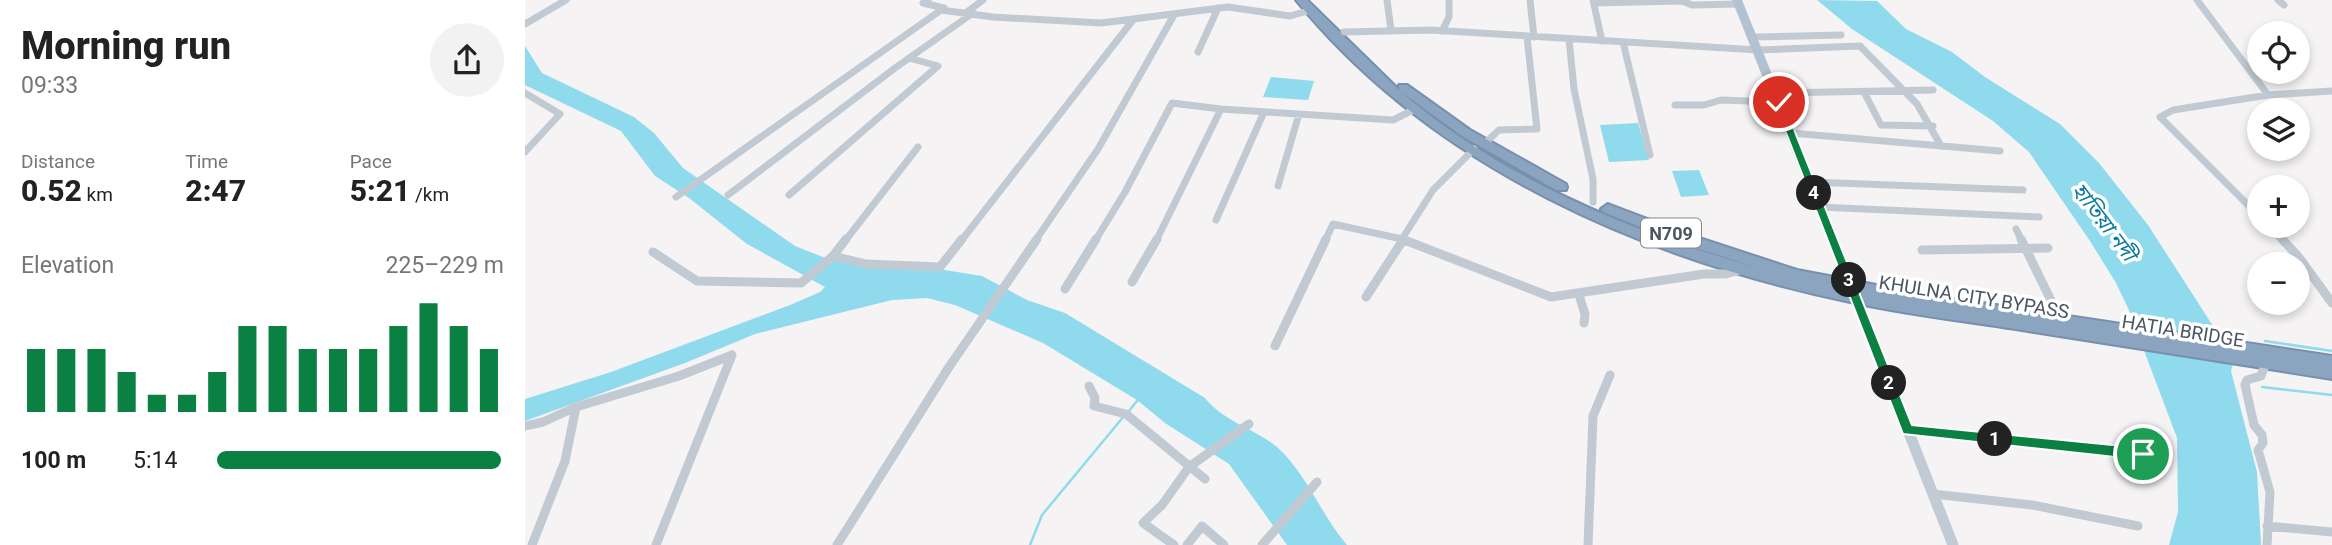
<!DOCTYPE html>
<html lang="en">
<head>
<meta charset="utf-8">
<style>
  :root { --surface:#fff; --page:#f2f2f2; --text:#222; --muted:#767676; --accent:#0b8043 }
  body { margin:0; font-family:Roboto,"Noto Sans Bengali",sans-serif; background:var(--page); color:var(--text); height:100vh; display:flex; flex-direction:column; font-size:26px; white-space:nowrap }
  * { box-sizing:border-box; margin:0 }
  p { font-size:23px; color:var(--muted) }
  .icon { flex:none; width:38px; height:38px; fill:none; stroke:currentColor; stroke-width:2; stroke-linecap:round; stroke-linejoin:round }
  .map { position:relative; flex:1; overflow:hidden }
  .panel { display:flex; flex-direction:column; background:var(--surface); width:525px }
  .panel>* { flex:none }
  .buttons { position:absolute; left:1722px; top:21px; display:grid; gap:14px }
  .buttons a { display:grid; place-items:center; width:63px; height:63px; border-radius:50%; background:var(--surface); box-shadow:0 4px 10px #0003; font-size:35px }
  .pin { position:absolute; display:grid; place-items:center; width:60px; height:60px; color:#fff; margin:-30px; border:4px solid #fff; border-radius:50%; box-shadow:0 2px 7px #0007 }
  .km { position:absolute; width:35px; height:35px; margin:-18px; border-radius:50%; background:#222; color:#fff; font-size:19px; line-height:35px; text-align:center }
  .round { display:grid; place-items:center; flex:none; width:74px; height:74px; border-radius:37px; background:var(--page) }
  .headline { display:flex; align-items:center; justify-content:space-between; height:119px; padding:0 21px }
  h1 { font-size:38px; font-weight:800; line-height:52px }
  .stats { display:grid; grid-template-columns:repeat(3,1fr); gap:10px; height:119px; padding:7px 21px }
  .stats div { display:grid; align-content:center }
  .stats b { font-size:30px; font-weight:800 }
  .stats small { font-size:19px; font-weight:400 }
  .stats p { font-size:19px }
  .chart { height:196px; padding:14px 21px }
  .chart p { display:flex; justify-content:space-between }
  .chart svg { width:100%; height:126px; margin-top:7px; stroke:var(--accent); stroke-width:6 }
  ul { padding:0 21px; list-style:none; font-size:23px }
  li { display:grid; grid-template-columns:112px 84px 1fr; align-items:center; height:52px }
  li i { height:18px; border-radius:9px; background:var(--accent) }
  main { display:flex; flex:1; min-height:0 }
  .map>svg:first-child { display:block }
  .water { fill:#90daee }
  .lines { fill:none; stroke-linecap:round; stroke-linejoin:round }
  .stream { stroke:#90daee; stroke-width:2.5 }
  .highway-casing { stroke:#7690ad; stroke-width:4 }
  .street-far1 { stroke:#c1cad2; stroke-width:7 }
  .street { stroke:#c1cad2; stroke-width:9 }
  .secondary { stroke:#c1cbd6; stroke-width:11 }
  .primary { fill:#b3c2d1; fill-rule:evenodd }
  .highway { fill:#8ba5c1; fill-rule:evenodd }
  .route { fill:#0b8043; stroke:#fff; stroke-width:2 }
  .labels { text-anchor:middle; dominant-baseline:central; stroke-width:7; stroke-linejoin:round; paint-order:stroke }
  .shield { fill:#fff; stroke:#808990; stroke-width:2 }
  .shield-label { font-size:18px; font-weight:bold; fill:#4a5661 }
  .street-label { font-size:19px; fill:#4a5661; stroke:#fff }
  .water-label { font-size:21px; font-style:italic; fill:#0c7c9b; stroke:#fff }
</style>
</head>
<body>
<main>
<section class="panel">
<div class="headline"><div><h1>Morning run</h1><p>09:33</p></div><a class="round"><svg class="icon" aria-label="share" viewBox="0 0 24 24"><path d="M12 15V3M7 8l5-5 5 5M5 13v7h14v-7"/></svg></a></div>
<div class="stats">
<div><p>Distance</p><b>0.52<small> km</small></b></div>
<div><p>Time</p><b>2:47</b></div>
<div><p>Pace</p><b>5:21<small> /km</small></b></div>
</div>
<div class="chart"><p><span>Elevation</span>225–229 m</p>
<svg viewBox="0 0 160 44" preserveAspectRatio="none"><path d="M5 44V22M15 44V22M25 44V22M35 44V30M45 44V38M55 44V38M65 44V30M75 44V14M85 44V14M95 44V22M105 44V22M115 44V22M125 44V14M135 44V6M145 44V14M155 44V22"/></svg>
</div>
<ul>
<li><b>100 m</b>5:14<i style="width:99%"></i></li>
</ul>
</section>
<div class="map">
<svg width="1807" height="545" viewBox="0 0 1807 545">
  <rect width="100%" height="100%" fill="#f5f3f3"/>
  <path class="water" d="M1292,0L1352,1L1381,29L1427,52L1460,77L1535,124L1574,163L1623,225L1695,337L1708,364L1706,371L1732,472L1736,545H1644L1653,512L1652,438L1603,308L1591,283L1565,241L1504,152L1468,121L1327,29Z
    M0,46L17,73L109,117L129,133L158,168L270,246L303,259L407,268L457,276L502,300L540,313L680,398C699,422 729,428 752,447C782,474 796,515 822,545H762L704,464L640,423L612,400L518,343L430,305L402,298L367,300L230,334L160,363L0,421V399L86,372L265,305L295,292L300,287L222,244L164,198L130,176L96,131L0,85Z
    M746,77L789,81L783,100L738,97Z
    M1113,123L1124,160L1084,162L1075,125Z
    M1174,170L1184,195L1156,197L1147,171Z"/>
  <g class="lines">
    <path class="stream" d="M1740,341L1807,351
      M1737,387L1807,395
      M604,411L612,401
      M505,545L517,515L599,416"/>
    <g class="highway-casing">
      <path id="highway" d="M771,0H782L874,90V85H882L945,130L1041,184L1042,187L1041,190H1031L937,136L875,91C975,178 1106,232 1233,268L1155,243L1078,212L1076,209L1083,204L1088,206L1165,235L1272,270L1404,295L1807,356V379C1708,363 1609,348 1509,332C1450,322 1389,316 1330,303C1121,260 909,169 771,0Z"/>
    </g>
    <path class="street-far1" d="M403,0L398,3L419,8
      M862,0L866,30
      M1005,0L1009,37
      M1068,0L1077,41
      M1672,0L1743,95
      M1753,0L1759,5
      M1069,3L1157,1L1167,5L1214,4
      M442,12L458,0
      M0,24L41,0
      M917,31L924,17V0
      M819,32L906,30L1233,50L1335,46L1392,104L1416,146
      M1228,37L1316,35
      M1044,39L1049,89L1068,179V202
      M1098,42L1125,155
      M673,52L693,8
      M1339,92L1356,125L1408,126
      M0,93L35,114L0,152
      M1250,93L1408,90
      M1150,105H1179L1196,100L1253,102
      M1266,133L1475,151
      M959,144L974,130L1012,129L1002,37
      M1285,182L1498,190
      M753,186L774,114
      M203,195L370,68L448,13
      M264,195L413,66L384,58
      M151,197L416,10L468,17L576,23L703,7L765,16L786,10
      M1295,207L1514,217
      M1734,216L1635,117L1648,110L1743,95L1807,91
      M691,220L739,112
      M1744,226L1758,241
      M1491,229L1497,241
      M877,239L881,241
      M320,241L393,147
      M436,241L608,20
      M510,241L573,149L649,15
      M570,241L600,192L647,103L696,109
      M631,241L696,109L868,120L890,109
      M800,241L808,224L877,239L908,190L949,149"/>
    <path class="street" d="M877,239L1026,297L1179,274H1201L1217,269
      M1496,239L1536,321
      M1757,239L1773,256L1807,303
      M1397,250L1523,248
      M128,252L172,281L276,283L308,256L321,239
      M308,256L341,264L415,267L437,239
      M607,282L632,239
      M540,289L571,239
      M1054,295L1060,314L1059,323
      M841,297L878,240
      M750,346L801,239
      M1741,363L1736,376L1722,380L1720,385L1729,425L1737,435L1738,443L1733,450L1745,492L1742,545
      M564,386L570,398L569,406L601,414L680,479
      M0,426L18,422L51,407L154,376L207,355
      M1383,430L1618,454
      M1408,494L1507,505L1613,526
      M1742,526L1807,532
      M7,545L40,461L51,407
      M131,545L207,355
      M312,545L424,367L512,239
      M649,545L618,523L637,505L664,467L724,424
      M662,545L677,526L699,545
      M737,545L792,482
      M1063,545L1068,416L1085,375"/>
    <path class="secondary" d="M1331,298L1428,545"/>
    <path class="primary" d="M1207,0H1217L1336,295L1334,298H1326L1324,295Z"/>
    <use href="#highway" class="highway"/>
  </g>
  <path class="route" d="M1250,99L1258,102L1387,425L1618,448L1625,454L1623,458L1618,460L1378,434L1249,102Z"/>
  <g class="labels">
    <rect class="shield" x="1116" y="218.5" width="60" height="29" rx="5"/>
    <g class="shield-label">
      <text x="1146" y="233">N709</text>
    </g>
    <g class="street-label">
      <text transform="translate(1449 297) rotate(9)">KHULNA CITY BYPASS</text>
      <text transform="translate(1658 331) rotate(9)">HATIA BRIDGE</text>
    </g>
    <g class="water-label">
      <text transform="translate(1579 222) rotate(53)">হাতিয়া নদী</text>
    </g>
  </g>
</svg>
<div class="buttons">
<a><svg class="icon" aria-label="locate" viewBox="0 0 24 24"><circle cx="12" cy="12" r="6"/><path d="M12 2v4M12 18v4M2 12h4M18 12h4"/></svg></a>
<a><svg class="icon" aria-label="layers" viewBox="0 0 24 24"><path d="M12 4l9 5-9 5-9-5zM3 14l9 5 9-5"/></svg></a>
<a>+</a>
<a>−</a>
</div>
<div class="pin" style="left:1618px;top:454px;background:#1e9e55"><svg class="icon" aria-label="arrive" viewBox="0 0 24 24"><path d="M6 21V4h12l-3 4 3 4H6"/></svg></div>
<div class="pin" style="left:1254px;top:102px;background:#d93025"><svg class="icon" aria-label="check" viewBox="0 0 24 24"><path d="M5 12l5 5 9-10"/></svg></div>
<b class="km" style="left:1470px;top:439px">1</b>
<b class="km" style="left:1364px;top:383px">2</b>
<b class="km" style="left:1324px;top:280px">3</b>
<b class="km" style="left:1289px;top:193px">4</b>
</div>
</main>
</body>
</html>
